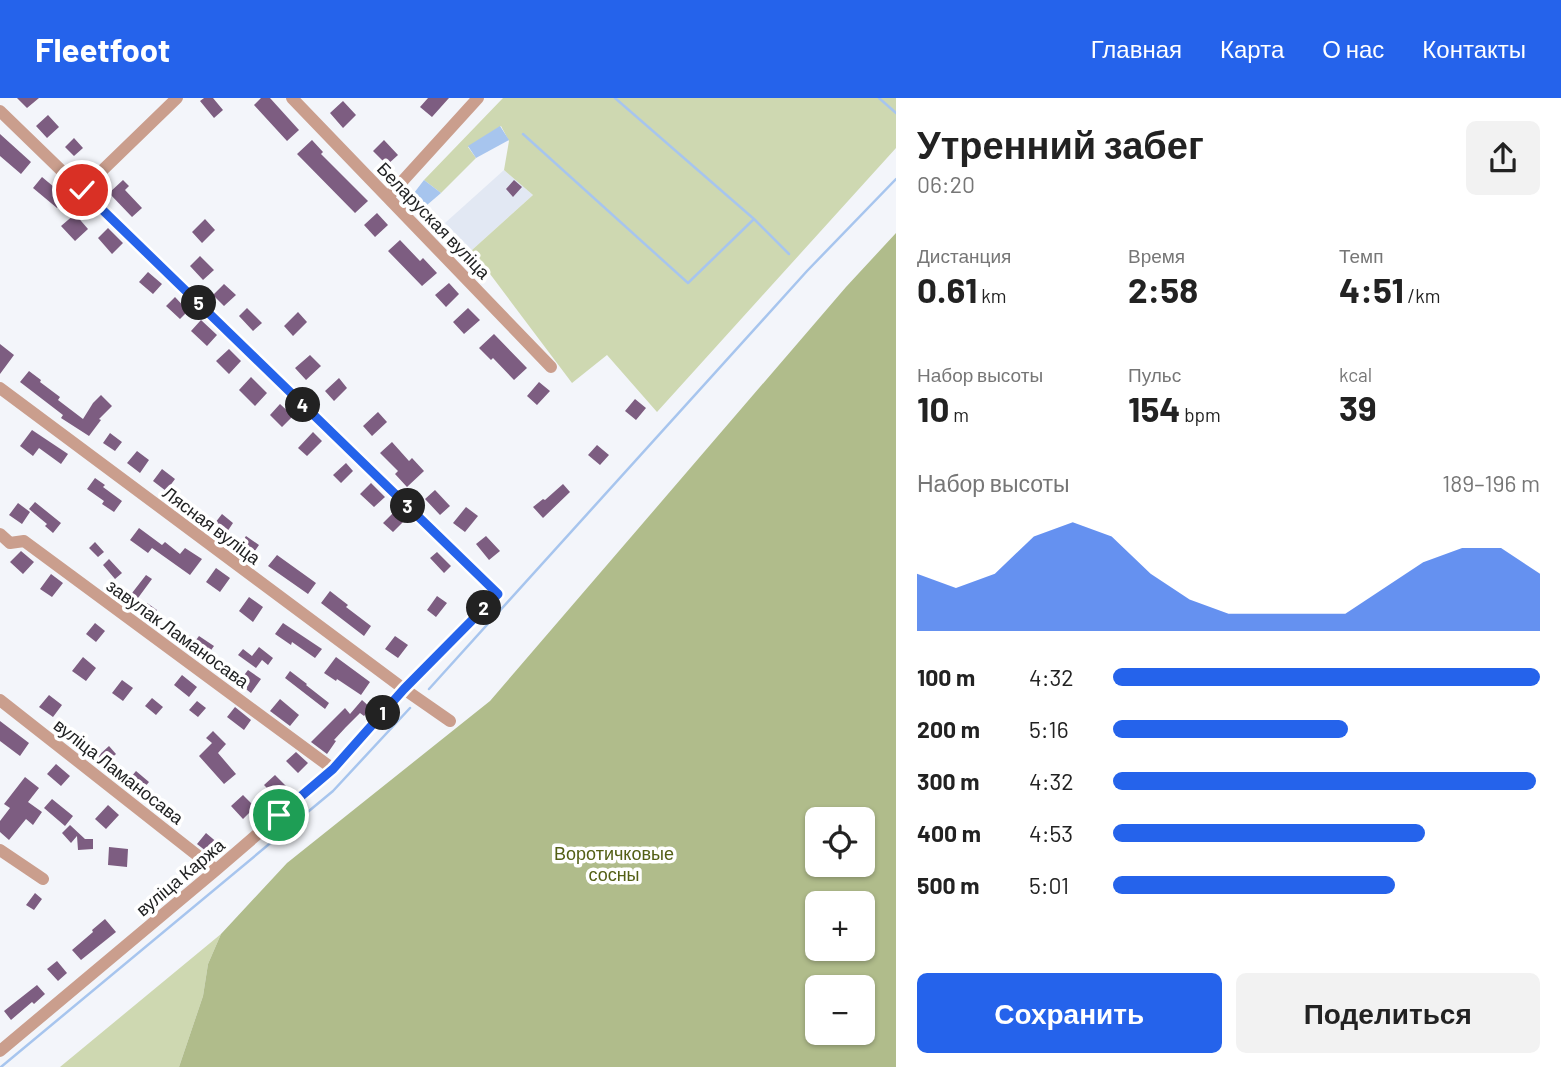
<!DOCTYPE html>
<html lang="ru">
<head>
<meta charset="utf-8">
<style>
  :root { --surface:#fff; --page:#f2f2f2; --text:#222; --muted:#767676; --accent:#2563eb }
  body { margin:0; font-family:Barlow,sans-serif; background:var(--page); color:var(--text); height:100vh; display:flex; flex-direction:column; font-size:26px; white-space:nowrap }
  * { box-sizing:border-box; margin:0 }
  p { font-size:23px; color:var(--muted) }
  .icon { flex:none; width:38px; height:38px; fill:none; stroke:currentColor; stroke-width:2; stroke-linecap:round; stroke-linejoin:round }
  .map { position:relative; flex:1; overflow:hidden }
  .sheet { display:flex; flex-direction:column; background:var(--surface); width:665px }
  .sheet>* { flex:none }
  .tools { position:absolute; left:805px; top:709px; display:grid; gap:14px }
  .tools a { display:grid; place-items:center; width:70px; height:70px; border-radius:10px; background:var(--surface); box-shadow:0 2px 5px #0004; font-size:35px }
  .pin { position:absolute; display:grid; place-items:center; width:60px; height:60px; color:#fff; margin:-30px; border:4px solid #fff; border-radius:50%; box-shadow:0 2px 7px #0007 }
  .km { position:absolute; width:35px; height:35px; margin:-18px; border-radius:50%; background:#222; color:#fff; font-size:19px; line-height:35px; text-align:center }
  .round { display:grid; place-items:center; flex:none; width:74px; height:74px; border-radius:10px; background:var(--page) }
  .headline { display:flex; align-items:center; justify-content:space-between; height:119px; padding:0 21px }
  h1 { font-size:38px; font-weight:700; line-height:52px }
  .metrics { display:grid; grid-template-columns:repeat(3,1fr); gap:10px; height:119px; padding:7px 21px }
  .metrics div { display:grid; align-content:center }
  .metrics b { font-size:35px; font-weight:700 }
  .metrics small { font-size:19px; font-weight:400 }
  .metrics p { font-size:19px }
  .chart { height:196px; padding:14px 21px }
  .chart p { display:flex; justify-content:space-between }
  .chart svg { width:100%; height:126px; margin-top:7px; fill:var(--accent); opacity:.7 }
  .primary-button { display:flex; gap:14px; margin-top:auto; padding:14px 21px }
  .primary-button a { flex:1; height:80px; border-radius:10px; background:var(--accent); color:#fff; font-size:28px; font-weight:700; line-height:80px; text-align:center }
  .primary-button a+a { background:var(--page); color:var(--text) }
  ul { padding:0 21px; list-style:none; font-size:23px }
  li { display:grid; grid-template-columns:112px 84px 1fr; align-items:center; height:52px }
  li i { height:18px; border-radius:9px; background:var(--accent) }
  header { display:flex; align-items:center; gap:42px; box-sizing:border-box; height:98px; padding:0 35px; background:var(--accent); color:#fff }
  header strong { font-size:33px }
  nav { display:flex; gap:38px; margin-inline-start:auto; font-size:24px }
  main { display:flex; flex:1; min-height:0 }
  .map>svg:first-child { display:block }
  .built { fill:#e2e8f3 }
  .green { fill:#ced8b1 }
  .forest { fill:#b0bc8b; fill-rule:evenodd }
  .water { fill:#a7c5ee }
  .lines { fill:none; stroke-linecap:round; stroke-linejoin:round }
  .stream { stroke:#a7c5ee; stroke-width:2.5 }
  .building { fill:#7d5d81 }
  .minor { stroke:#ca9e8d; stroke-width:12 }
  .route-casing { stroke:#fff; stroke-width:14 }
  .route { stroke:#2563eb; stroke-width:9 }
  .labels { text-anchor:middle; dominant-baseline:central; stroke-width:7; stroke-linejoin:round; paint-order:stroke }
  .street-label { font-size:18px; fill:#212223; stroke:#fff }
  .park-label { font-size:18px; fill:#535f15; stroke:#fff }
</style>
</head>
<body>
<header>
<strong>Fleetfoot</strong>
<nav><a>Главная</a><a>Карта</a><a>О нас</a><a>Контакты</a></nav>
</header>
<main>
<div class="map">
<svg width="896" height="969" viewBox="0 0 896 969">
  <rect width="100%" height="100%" fill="#f3f5fa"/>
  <path class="built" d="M504,72L533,97L472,152L445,125Z"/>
  <path class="green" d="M503,0H896V50L657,314L607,257L572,285L472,152L533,97L504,72L509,43L501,28L468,49L476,60L441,95L424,82Z
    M221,836L208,866L203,898L179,969H60Z"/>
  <path class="forest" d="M896,135V969H179L203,898L208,866L221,836L287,765L490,603L846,189ZM817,721H863V766H817ZM817,805H863V850H817ZM817,889H863V934H817Z"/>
  <path class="water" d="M500,28L509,42L476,60L468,48Z
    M424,82L441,95L427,107L414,95Z"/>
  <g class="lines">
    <path class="stream" d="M615,0L754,121L789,156
      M879,0L896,15
      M523,36L688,185L754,121
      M429,591L807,173L896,81
      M1,969L333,693L410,610"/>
  </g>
  <path class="building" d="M17,0H39L27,10Z
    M204,0H213L223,12L214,20L200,3Z
    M261,0H270L299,32L287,43L254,7Z
    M428,0H449L432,19L420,9Z
    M343,3L356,17L343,30L330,15Z
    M48,17L59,29L47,40L36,28Z
    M0,36L31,64L21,76L0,58Z
    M74,40L83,50L74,58L65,49Z
    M312,42L323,54L321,56L368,103L355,115L297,56Z
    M384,42L398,57L387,67L373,53Z
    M42,79L66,99L57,110L33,90Z
    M123,82L129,88L125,92L142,110L132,119L109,95Z
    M514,82L522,89L513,99L506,91Z
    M377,115L388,127L375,139L364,127Z
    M75,116L88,131L75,143L61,128Z
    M205,121L215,132L202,145L192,134Z
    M108,130L123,145L112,156L98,140Z
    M400,142L420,163L423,160L437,175L422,188L388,153Z
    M200,158L214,172L203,182L190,168Z
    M148,174L162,186L153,196L139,184Z
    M449,185L459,196L446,209L435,197Z
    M224,186L236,197L224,208L213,197Z
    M175,199L188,213L180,221L166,208Z
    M247,210L262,225L253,233L239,218Z
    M468,210L480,222L464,236L453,224Z
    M298,214L307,224L293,238L284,228Z
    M201,222L217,237L207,248L191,233Z
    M494,236L527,270L514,282L493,260L491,262L479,250Z
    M0,246L14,257L0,276Z
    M229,251L241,263L229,276L216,263Z
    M310,257L321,268L306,282L295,270Z
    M29,273L41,282L40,284L60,299L58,302L83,321L93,305L101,297L112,308L99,321L101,322L89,338L61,320L63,317L20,284Z
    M251,279L267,295L255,308L239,292Z
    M339,280L347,290L334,303L325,293Z
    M539,284L550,293L537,307L527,298Z
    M635,301L646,310L636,322L625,313Z
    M280,306L293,318L282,329L270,317Z
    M378,314L387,324L372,338L363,328Z
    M32,332L68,356L61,366L39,350L33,358L20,348Z
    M313,334L322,343L307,358L298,350Z
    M110,335L122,344L115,353L103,345Z
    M392,344L409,363L412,360L424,373L407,389L395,376L398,373L380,355Z
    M597,347L609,357L600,367L588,357Z
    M137,353L149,362L140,375L127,365Z
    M346,365L353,373L341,385L333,377Z
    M162,371L175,381L166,393L153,383Z
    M95,380L105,387L103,389L122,403L114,414L102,406L104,403L87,391Z
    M371,385L385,399L374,409L360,396Z
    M563,386L570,394L543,420L533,409L543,401L545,402Z
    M435,392L450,408L440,417L425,401Z
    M35,404L61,425L53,435L45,428L47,426L29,411Z
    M18,405L30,414L22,426L9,417Z
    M466,409L478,418L465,434L453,425Z
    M397,411L407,420L393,434L383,425Z
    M222,416L233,425L227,434L215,425Z
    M139,430L162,447L165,444L180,456L185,450L202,461L190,477L152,450L148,455L130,442Z
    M246,438L259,447L252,457L240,447Z
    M486,438L500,453L489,462L476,446Z
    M95,444L104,454L98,459L89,450Z
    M21,453L34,464L23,476L10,464Z
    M437,454L451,468L444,475L430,460Z
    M277,457L316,485L308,496L268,468Z
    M109,461L122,475L115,481L103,467Z
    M216,470L230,480L220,494L206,484Z
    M51,476L63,485L52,499L40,491Z
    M146,477L152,481L138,500L132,495Z
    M330,493L348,507L346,509L371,528L364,538L321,505Z
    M437,498L447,505L436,519L427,512Z
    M249,499L263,509L253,524L239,513Z
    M147,505L157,512L149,524L139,517Z
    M172,524L196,542L199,538L214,548L204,562L165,533Z
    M95,525L105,533L96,544L86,536Z
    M283,525L322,551L315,560L292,544L291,547L275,536Z
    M395,538L408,547L398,560L385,551Z
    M259,549L273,560L268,567L262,562L256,570L238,557L243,551L252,558Z
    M83,559L96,570L86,583L72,573Z
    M336,559L370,584L361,597L337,581L336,583L324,575Z
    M248,572L261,581L251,595L238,585Z
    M290,573L307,586L306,587L329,605L325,611L285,580Z
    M182,577L197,589L189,599L174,587Z
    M122,582L133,590L123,603L112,595Z
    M49,597L62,607L53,619L39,609Z
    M152,600L163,609L156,617L145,608Z
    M280,601L299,617L290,628L270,613Z
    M362,602L371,610L364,618L360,615L346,629L334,642L336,643L327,656L311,644L345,610L350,616Z
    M197,603L206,610L198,619L189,612Z
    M235,609L251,622L244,632L227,619Z
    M0,623L29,645L20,658L0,643Z
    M213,633L226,646L218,655L236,676L224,686L199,658L212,645L206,640Z
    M109,648L116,656L105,666L98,658Z
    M296,654L308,665L298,675L286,663Z
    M56,666L70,678L61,688L47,676Z
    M136,673L149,684L139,696L126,685Z
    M275,677L286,688L275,698L264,687Z
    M25,679L39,690L28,704L42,714L33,727L26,721L9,742L0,734V723L10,710L4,706Z
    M243,697L255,709L243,721L231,708Z
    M52,701L73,718L65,728L44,710Z
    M108,707L119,717L106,731L95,721Z
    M70,727L85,741H93V751L78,752L77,738L71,745L62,735Z
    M206,735L219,746L211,757L197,746Z
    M109,749L128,751L127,769L108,767Z
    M35,795L42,801L34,812L26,807Z
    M105,821L116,834L81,862L72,852L93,834L92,832Z
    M57,863L67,875L58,883L47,871Z
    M37,887L45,896L34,906L32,904L11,922L4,913Z"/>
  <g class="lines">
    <path class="minor" d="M292,0L551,269
      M0,13L498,496L404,591L333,671L216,772L0,953
      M82,92L177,0
      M388,99L478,0
      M0,290L404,591L450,623
      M0,436L10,445L24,443L333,671
      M0,602L216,772
      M0,752L43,781"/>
  </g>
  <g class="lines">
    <g class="route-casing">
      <path id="route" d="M82,92L498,496L404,591L333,671L279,717"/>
    </g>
    <use href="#route" class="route"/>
  </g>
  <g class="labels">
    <g class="street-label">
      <text transform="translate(434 122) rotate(46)">Беларуская вуліца</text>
      <text transform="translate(212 427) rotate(37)">Лясная вуліца</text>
      <text transform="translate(178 535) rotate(36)">завулак Ламаносава</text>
      <text transform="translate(119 673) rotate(38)">вуліца Ламаносава</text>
      <text transform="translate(180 779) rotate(-40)">вуліца Каржа</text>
    </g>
    <g class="park-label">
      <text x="614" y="755">Воротичковые<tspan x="614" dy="21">сосны</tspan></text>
    </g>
  </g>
</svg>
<div class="tools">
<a><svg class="icon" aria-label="locate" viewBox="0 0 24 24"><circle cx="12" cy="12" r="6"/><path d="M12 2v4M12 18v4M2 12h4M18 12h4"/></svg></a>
<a>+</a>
<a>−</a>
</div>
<div class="pin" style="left:279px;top:717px;background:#1e9e55"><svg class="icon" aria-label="arrive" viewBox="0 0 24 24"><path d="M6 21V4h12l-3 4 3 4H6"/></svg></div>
<div class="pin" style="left:82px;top:92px;background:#d93025"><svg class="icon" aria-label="check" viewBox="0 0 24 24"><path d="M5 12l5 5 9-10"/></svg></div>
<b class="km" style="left:383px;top:615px">1</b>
<b class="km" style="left:484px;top:510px">2</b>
<b class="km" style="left:408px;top:408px">3</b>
<b class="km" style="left:303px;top:307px">4</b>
<b class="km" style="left:199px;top:205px">5</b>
</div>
<section class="sheet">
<div class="headline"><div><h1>Утренний забег</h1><p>06:20</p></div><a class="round"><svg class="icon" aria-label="share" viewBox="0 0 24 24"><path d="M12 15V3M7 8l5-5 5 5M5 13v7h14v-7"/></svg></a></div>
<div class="metrics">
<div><p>Дистанция</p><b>0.61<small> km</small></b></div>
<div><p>Время</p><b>2:58</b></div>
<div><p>Темп</p><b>4:51<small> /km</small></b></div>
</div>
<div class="metrics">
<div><p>Набор высоты</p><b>10<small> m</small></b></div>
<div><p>Пульс</p><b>154<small> bpm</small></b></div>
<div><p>kcal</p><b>39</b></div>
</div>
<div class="chart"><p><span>Набор высоты</span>189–196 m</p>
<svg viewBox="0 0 160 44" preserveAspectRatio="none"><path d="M0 44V24L10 29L20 24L30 11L40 6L50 11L60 24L70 33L80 38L90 38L100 38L110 38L120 29L130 20L140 15L150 15L160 24V44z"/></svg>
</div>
<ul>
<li><b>100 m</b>4:32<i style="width:100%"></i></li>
<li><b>200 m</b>5:16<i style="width:55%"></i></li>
<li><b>300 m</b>4:32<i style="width:99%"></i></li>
<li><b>400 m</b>4:53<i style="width:73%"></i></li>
<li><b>500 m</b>5:01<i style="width:66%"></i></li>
</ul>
<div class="primary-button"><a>Сохранить</a><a>Поделиться</a></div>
</section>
</main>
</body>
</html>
